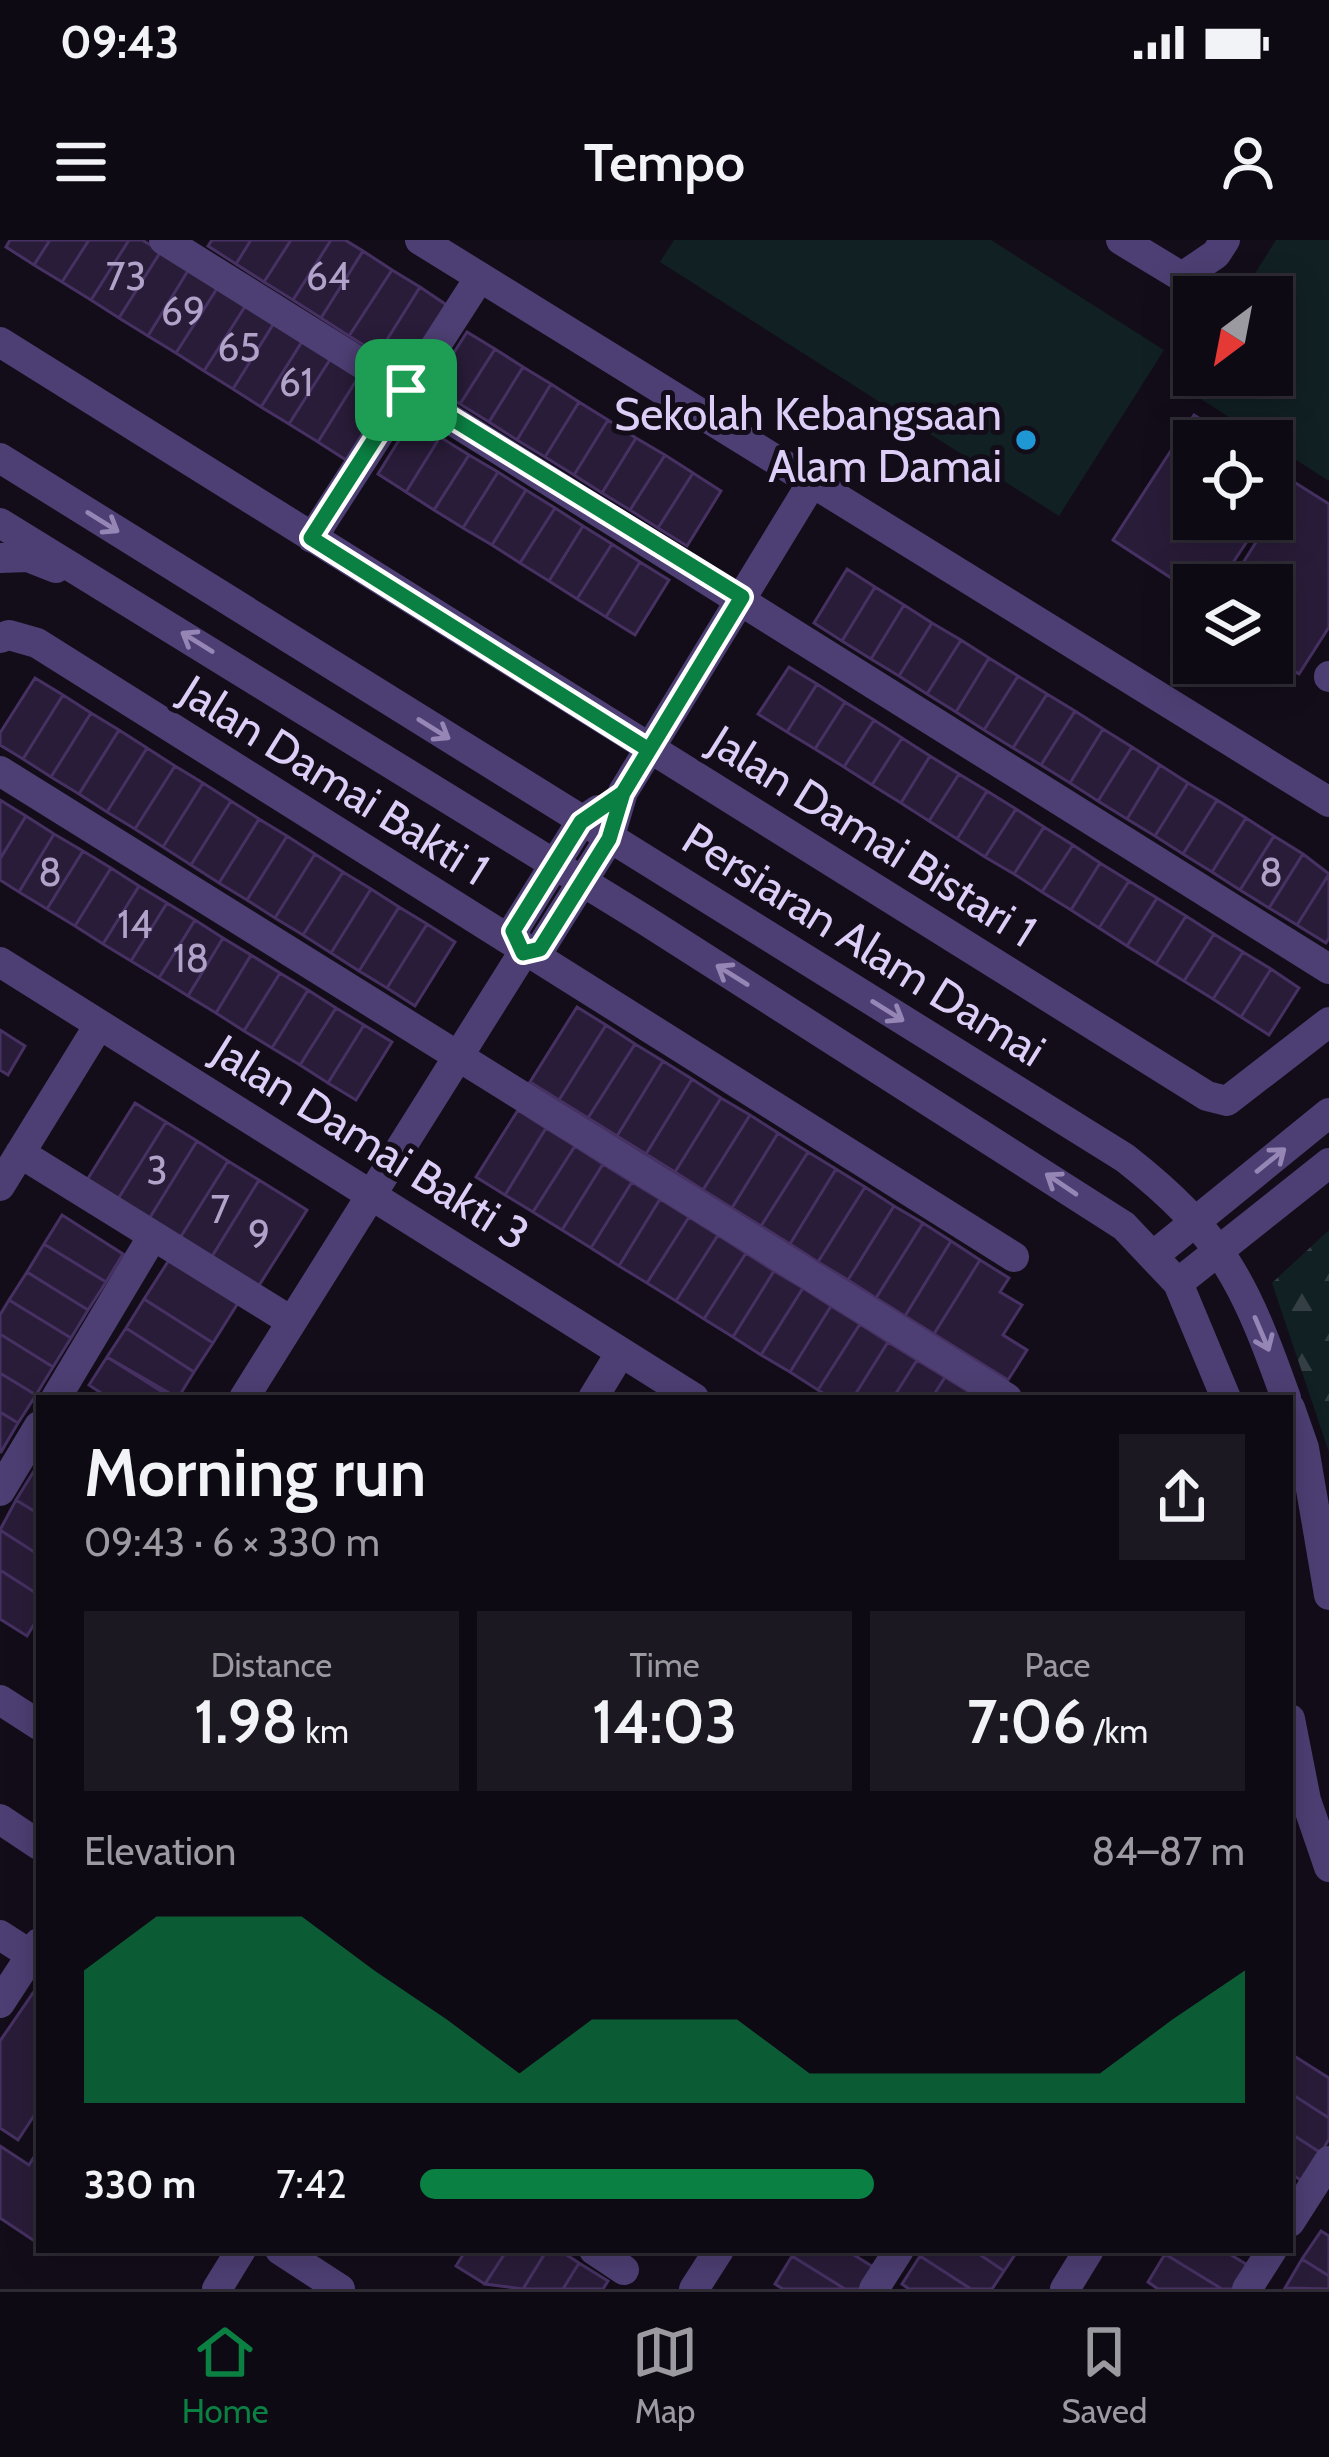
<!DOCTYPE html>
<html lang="en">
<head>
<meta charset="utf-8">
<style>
  :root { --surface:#0e0a14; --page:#1c1822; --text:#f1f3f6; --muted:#9b9aa0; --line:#2e2b34; --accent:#0b8043 }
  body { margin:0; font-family:Cabin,sans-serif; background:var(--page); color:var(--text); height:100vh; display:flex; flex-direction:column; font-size:45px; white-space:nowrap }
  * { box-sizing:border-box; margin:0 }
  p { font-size:39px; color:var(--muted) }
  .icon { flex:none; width:66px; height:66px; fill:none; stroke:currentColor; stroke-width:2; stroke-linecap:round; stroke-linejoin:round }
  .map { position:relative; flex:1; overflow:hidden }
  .sheet { position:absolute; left:36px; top:1155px; width:1257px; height:858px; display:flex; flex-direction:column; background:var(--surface); border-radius:0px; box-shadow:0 6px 30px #0003,0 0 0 3px var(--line) }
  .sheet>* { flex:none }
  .needle { width:78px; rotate:212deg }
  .tools { position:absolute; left:1173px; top:36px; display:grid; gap:24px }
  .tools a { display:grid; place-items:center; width:120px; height:120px; border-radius:0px; background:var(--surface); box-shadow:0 6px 30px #0003,0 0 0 3px var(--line); font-size:60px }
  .pin { position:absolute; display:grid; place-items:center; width:102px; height:102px; color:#fff; margin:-51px; border-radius:24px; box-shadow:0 6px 18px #0006 }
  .round { display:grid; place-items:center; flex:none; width:126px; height:126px; border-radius:0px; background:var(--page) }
  .headline { display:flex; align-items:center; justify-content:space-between; height:204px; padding:0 48px }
  h1 { font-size:66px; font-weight:600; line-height:90px }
  .figures { display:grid; grid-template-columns:repeat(3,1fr); gap:18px; height:204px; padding:12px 48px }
  .figures div { display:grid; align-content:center; border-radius:0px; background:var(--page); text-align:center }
  .figures b { font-size:60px; font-weight:600 }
  .figures small { font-size:33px; font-weight:400 }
  .figures p { font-size:33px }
  .chart { height:336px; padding:24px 48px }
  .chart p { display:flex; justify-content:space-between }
  .chart svg { width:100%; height:216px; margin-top:12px; fill:var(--accent); opacity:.7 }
  ul { padding:0 48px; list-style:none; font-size:39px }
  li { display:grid; grid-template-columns:192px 144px 1fr; align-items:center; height:90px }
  li i { height:30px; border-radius:15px; background:var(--accent) }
  .status { display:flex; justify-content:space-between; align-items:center; height:84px; padding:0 60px; background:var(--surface); direction:ltr }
  .status svg { height:33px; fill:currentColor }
  header { display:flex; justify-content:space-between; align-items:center; height:156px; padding:0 48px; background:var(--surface); font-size:54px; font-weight:600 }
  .menu { display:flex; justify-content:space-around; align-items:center; height:168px; border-top:3px solid var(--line); background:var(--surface); font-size:33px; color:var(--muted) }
  .menu a { display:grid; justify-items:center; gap:6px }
  .menu .on { color:var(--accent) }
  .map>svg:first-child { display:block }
  .forest { fill:url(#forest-firs) }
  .pitch { fill:#112023 }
  .building { fill:#291c39; stroke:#463162; stroke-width:3 }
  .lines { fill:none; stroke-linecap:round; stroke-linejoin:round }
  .minor { stroke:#4d3f73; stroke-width:30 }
  .oneway { stroke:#9586b6 }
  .route-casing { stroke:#fff; stroke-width:24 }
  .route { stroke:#0b8043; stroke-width:15 }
  .poi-dot { fill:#1e97d4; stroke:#130d1a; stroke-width:4.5 }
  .labels { text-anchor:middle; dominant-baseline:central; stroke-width:10; stroke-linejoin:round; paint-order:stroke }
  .number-label { font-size:39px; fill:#b0a2c8 }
  .poi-label { font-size:45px; fill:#ddcef8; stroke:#130d1a; text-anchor:end }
  .street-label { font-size:45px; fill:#ddcef8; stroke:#130d1a }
</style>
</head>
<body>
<div class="status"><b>09:43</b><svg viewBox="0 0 49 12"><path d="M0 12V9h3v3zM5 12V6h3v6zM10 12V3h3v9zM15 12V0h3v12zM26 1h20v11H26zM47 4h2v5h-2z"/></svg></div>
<header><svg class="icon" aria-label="menu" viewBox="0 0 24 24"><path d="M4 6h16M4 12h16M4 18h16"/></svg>Tempo<svg class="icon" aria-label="person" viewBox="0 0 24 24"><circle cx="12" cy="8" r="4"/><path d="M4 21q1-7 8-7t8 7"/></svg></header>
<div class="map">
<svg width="1329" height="2049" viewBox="0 0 1329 2049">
  <defs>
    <pattern id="forest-firs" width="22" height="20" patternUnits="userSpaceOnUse" patternTransform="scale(3)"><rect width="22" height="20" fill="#112023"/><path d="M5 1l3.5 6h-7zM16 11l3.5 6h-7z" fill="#333f44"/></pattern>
  </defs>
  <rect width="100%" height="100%" fill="#130d1a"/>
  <path class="forest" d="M1329,990V1212L1272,1043Z"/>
  <path class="pitch" d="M674,0H991L1164,110L1059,276L660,22Z
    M1276,0H1329V241L1182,147L1194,128V135H1272V57H1240Z"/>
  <path class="building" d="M10,0H50L34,25L6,7Z
    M50,0H89L62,42L34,25Z
    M89,0H129L91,60L62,42Z
    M129,0H142L161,11L119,78L91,60Z
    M212,0H251L236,24L208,6Z
    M251,0H291L264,42L236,24Z
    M291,0H331L293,60L264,42Z
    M331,0H345L363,11L321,78L293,60Z
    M161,11L189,29L148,96L119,78Z
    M363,11L392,30L349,96L321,78Z
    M189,29L218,47L176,113L148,96Z
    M392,30L420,47L378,114L349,96Z
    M218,47L246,65L204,131L176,113Z
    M420,47L448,66L406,132L378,114Z
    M246,65L274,83L233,149L204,131Z
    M274,83L303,100L261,167L233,149Z
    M467,92L495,109L460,164L432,147Z
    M303,100L331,118L289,184L261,167Z
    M495,109L523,127L489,182L460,164Z
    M331,118L359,136L318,202L289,184Z
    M523,127L551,144L517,200L489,182Z
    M359,136L388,153L346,220L318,202Z
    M551,144L579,162L545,217L517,200Z
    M579,162L608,180L574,235L545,217Z
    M1194,175L1234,201H1194V279H1262L1218,345H1194V353L1113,300Z
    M412,179L440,197L406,252L378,234Z
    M608,180L636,198L602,253L574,235Z
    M440,197L469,215L434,270L406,252Z
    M636,198L665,215L630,270L602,253Z
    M469,215L498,232L463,288L434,270Z
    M665,215L693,233L658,288L630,270Z
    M498,232L526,250L492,305L463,288Z
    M693,233L721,251L687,306L658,288Z
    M1294,242L1329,264V387L1299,434L1272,417V345H1229Z
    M526,250L555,268L520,323L492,305Z
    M555,268L583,286L549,341L520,323Z
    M583,286L612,304L577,359L549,341Z
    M612,304L640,322L606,377L577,359Z
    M640,322L669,340L635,395L606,377Z
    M847,329L875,347L842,401L814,383Z
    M875,347L904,365L871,419L842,401Z
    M904,365L932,383L899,436L871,419Z
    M932,383L961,400L927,454L899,436Z
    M961,400L989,418L956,472L927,454Z
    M989,418L1018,436L984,490L956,472Z
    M789,427L817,444L787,492L758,474Z
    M1018,436L1047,454L1013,508L984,490Z
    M35,438L63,455L23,519L0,505V493Z
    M817,444L845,462L815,509L787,492Z
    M1047,454L1075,471L1041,525L1013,508Z
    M63,455L91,473L51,537L23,519Z
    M845,462L874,480L844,527L815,509Z
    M1075,471L1103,489L1070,543L1041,525Z
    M91,473L119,490L79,554L51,537Z
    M874,480L902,498L872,545L844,527Z
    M1103,489L1132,507L1098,561L1070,543Z
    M119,490L147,508L107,572L79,554Z
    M902,498L930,516L901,563L872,545Z
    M1132,507L1160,525L1127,579L1098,561Z
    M147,508L175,526L135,589L107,572Z
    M930,516L959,534L929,581L901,563Z
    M1160,525L1188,543L1155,596L1127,579Z
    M175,526L203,543L163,607L135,589Z
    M959,534L987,551L957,599L929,581Z
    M203,543L231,561L191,625L163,607Z
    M1188,543L1217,560L1183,614L1155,596Z
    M987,551L1016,569L985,617L957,599Z
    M0,560L26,576L0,619Z
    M1217,560L1246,578L1212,632L1183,614Z
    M231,561L259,579L219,643L191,625Z
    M1016,569L1044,587L1014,634L985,617Z
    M26,576L54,594L19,652L0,640V619Z
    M1246,578L1274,596L1240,650L1212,632Z
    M259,579L287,596L247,660L219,643Z
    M1044,587L1073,605L1042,652L1014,634Z
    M54,594L83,611L47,669L19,652Z
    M287,596L315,614L275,678L247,660Z
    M1274,596L1303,614L1269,668L1240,650Z
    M1073,605L1100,623L1071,670L1042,652Z
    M83,611L111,628L75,686L47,669Z
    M315,614L343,632L303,695L275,678Z
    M1303,614L1329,634L1297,685L1269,668Z
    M1100,623L1129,641L1099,688L1071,670Z
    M111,628L139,646L103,704L75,686Z
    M343,632L371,649L331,713L303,695Z
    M1329,634V698L1326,703L1297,685Z
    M1129,641L1157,658L1127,706L1099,688Z
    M139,646L167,663L131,721L103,704Z
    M371,649L399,667L359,731L331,713Z
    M1157,658L1186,676L1156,724L1127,706Z
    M167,663L195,680L159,738L131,721Z
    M399,667L427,684L387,748L359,731Z
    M1186,676L1214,694L1184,741L1156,724Z
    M195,680L223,698L188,756L159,738Z
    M427,684L455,702L415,766L387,748Z
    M1214,694L1243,712L1213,759L1184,741Z
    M223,698L251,715L216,773L188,756Z
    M1243,712L1271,729L1241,777L1213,759Z
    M251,715L280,733L244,791L216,773Z
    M1271,729L1299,748L1269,795L1241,777Z
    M280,733L308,750L272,808L244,791Z
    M308,750L336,768L300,825L272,808Z
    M577,767L606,785L559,860L530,842Z
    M336,768L364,785L328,843L300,825Z
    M364,785L392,802L356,860L328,843Z
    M606,785L635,804L588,878L559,860Z
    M0,790L25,806L8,835L0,830Z
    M635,804L663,821L617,896L588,878Z
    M663,821L692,839L646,914L617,896Z
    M692,839L721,858L675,932L646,914Z
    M721,858L750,875L703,950L675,932Z
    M135,863L166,882L118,959L87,940Z
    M518,870L546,888L505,955L476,937Z
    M750,875L778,893L732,968L703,950Z
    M166,882L197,901L149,979L118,959Z
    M546,888L575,906L533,972L505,955Z
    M778,893L808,912L761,986L732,968Z
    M197,901L228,921L180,998L149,979Z
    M575,906L603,924L562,990L533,972Z
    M808,912L836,929L790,1004L761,986Z
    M228,921L259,940L211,1018L180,998Z
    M603,924L632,942L591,1008L562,990Z
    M836,929L865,947L818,1022L790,1004Z
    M259,940L307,970L258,1047L211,1018Z
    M632,942L660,959L619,1026L591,1008Z
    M865,947L894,966L848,1040L818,1022Z
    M660,959L689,977L647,1043L619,1026Z
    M894,966L923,983L876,1058L848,1040Z
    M62,975L123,1014L106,1042L44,1004Z
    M689,977L718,995L676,1061L647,1043Z
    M923,983L951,1001L905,1076L876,1058Z
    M718,995L746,1013L704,1079L676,1061Z
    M951,1001L980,1020L934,1094L905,1076Z
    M44,1004L106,1042L88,1070L27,1032Z
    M746,1013L774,1031L733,1097L704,1079Z
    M169,1020L238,1063L213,1103L144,1059Z
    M980,1020L1009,1038L1000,1052L1022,1065L1003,1095L1027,1110L1008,1140L934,1094Z
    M774,1031L803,1048L761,1115L733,1097Z
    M27,1032L88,1070L71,1098L9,1060Z
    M803,1048L831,1066L790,1132L761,1115Z
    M144,1059L213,1103L194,1132L126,1088Z
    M9,1060L71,1098L53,1127L0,1094V1075Z
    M831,1066L860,1084L818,1150L790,1132Z
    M860,1084L888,1102L853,1158H831L818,1150Z
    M126,1088L194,1132L178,1158L107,1117Z
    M0,1094L53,1127L36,1155L0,1133Z
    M888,1102L917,1120L893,1158H853Z
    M107,1117L172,1158H109L89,1145Z
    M917,1120L945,1137L932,1158H893Z
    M0,1133L36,1155L18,1183L0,1172Z
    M945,1137L974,1155L972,1158H932Z
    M0,1172L18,1183L1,1212H0Z
    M34,1231L39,1234V1274L16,1260Z
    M16,1260L39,1274V1315L0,1290Z
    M0,1290L39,1315V1355L0,1330Z
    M0,1330L39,1355V1376L27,1396L0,1379Z
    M33,1753L39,1758V1868L18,1900L0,1888V1801Z
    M1291,1814L1329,1838V1878L1290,1853Z
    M1290,1853L1329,1878V1899L1321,1913L1290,1893Z
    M1290,1893L1321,1913L1302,1941L1290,1933Z
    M0,1906L29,1925L39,1909V2004L0,1978Z
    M1321,1991L1329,1996V2036L1302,2019Z
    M466,2010H507L485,2044L456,2026Z
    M507,2010H547L523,2049L485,2044Z
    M547,2010H559L579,2023L563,2049H523Z
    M796,2010H846L878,2030L866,2049H845L792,2016Z
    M924,2010H973L1004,2031L992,2049H971L920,2016Z
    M973,2010H1018L1004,2031Z
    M1168,2010H1223L1249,2026L1234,2049H1222L1165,2014Z
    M1165,2014L1222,2049H1158L1148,2042Z
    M792,2016L845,2049H783L775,2044Z
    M920,2016L971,2049H909L902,2044Z
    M1302,2019L1329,2036V2049L1285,2048Z
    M579,2023L608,2041L603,2049H563Z"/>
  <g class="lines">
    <path class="minor" d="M164,0L1329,729
      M420,0L1329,562
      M1121,0L1182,37L1216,14L1225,0
      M0,102L1207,856L1227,861L1329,782
      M0,218L1125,918C1223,995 1245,1043 1286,1158
      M0,283L645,680L1124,986L1178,1043L1226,1158
      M312,298L480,37
      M0,318L28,317L56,328
      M0,398L9,395L37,403L1014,1017
      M1329,436V437
      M0,531L1007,1158
      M523,713L513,691L581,582L598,570
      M0,722L694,1158
      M20,913L291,1081
      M0,946L99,785
      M1153,1016L1329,873
      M1178,1043L1329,923
      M56,1158L151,999
      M244,1158L523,713L540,709L609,599L623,552L813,241
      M593,1158L621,1112
      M1290,1168L1304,1208L1329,1355
      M0,1251L39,1186
      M0,1460L39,1485
      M1290,1479L1306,1560L1329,1627
      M0,1579L39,1605
      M0,1695L31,1715
      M0,1763L39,1703
      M1290,1982L1329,1921
      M280,2010L340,2049
      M594,2010L624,2030
      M217,2049L241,2010
      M694,2049L719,2010
      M874,2049L899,2010
      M1065,2049L1089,2010
      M1247,2049L1272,2010"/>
  </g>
  <defs><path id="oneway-shaft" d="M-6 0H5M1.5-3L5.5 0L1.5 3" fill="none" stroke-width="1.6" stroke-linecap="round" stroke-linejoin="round" transform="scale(3)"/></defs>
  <g class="oneway">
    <use href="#oneway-shaft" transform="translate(103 282) rotate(32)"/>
    <use href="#oneway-shaft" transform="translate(197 402) rotate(-148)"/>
    <use href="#oneway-shaft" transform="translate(434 489) rotate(32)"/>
    <use href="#oneway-shaft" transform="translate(732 735) rotate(-148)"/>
    <use href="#oneway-shaft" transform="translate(888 771) rotate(32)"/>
    <use href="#oneway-shaft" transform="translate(1271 920) rotate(-39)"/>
    <use href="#oneway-shaft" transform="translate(1061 944) rotate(-146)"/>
    <use href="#oneway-shaft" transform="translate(1262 1094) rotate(67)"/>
  </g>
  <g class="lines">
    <g class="route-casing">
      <path id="route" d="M406,150L311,298L649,510L623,553L581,582L513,691L523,713L540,709L609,599L623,553L742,357L406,150"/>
    </g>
    <use href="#route" class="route"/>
  </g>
  <circle class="poi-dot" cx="1026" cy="200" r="12"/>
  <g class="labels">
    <g class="number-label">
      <text x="126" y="36">73</text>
      <text x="328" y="36">64</text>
      <text x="183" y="71">69</text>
      <text x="239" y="107">65</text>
      <text x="296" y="142">61</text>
      <text x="50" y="632">8</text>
      <text x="1271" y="632">8</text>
      <text x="135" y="684">14</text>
      <text x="191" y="718">18</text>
      <text x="157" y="930">3</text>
      <text x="220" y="969">7</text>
      <text x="259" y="994">9</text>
    </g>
    <g class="poi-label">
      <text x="1002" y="174">Sekolah Kebangsaan<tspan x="1002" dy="52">Alam Damai</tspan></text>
    </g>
    <g class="street-label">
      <text transform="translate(335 540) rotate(32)">Jalan Damai Bakti 1</text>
      <text transform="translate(873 596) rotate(32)">Jalan Damai Bistari 1</text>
      <text transform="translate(864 704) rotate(32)">Persiaran Alam Damai</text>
      <text transform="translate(371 902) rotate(32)">Jalan Damai Bakti 3</text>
    </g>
  </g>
</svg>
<div class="tools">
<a><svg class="needle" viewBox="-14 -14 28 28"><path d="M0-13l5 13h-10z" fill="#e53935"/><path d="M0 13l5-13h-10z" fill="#9b9aa0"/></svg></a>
<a><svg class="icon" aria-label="locate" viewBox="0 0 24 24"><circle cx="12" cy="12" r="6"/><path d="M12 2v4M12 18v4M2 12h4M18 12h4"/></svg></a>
<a><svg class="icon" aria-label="layers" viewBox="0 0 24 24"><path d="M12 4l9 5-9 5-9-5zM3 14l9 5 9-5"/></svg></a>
</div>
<div class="pin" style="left:406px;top:150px;background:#1e9e55"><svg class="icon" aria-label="arrive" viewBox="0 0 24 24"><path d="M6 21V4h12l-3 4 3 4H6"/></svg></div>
<section class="sheet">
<div class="headline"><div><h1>Morning run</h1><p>09:43 · 6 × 330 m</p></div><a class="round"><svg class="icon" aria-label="share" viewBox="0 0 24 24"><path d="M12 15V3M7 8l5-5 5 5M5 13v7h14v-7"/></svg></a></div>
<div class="figures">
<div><p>Distance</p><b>1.98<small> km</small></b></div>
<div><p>Time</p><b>14:03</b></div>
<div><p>Pace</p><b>7:06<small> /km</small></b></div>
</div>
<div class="chart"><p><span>Elevation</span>84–87 m</p>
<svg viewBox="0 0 160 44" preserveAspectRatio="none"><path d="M0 44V17L10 6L20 6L30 6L40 17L50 27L60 38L70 27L80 27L90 27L100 38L110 38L120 38L130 38L140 38L150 27L160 17V44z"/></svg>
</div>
<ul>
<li><b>330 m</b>7:42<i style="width:55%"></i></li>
</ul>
</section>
</div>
<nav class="menu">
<a class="on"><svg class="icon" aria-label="home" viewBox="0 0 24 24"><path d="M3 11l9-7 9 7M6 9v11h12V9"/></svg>Home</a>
<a><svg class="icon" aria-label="map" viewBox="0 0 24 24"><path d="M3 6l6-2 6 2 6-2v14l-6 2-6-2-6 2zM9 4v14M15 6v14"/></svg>Map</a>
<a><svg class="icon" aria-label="saved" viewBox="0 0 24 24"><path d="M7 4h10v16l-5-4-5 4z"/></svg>Saved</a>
</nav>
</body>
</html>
